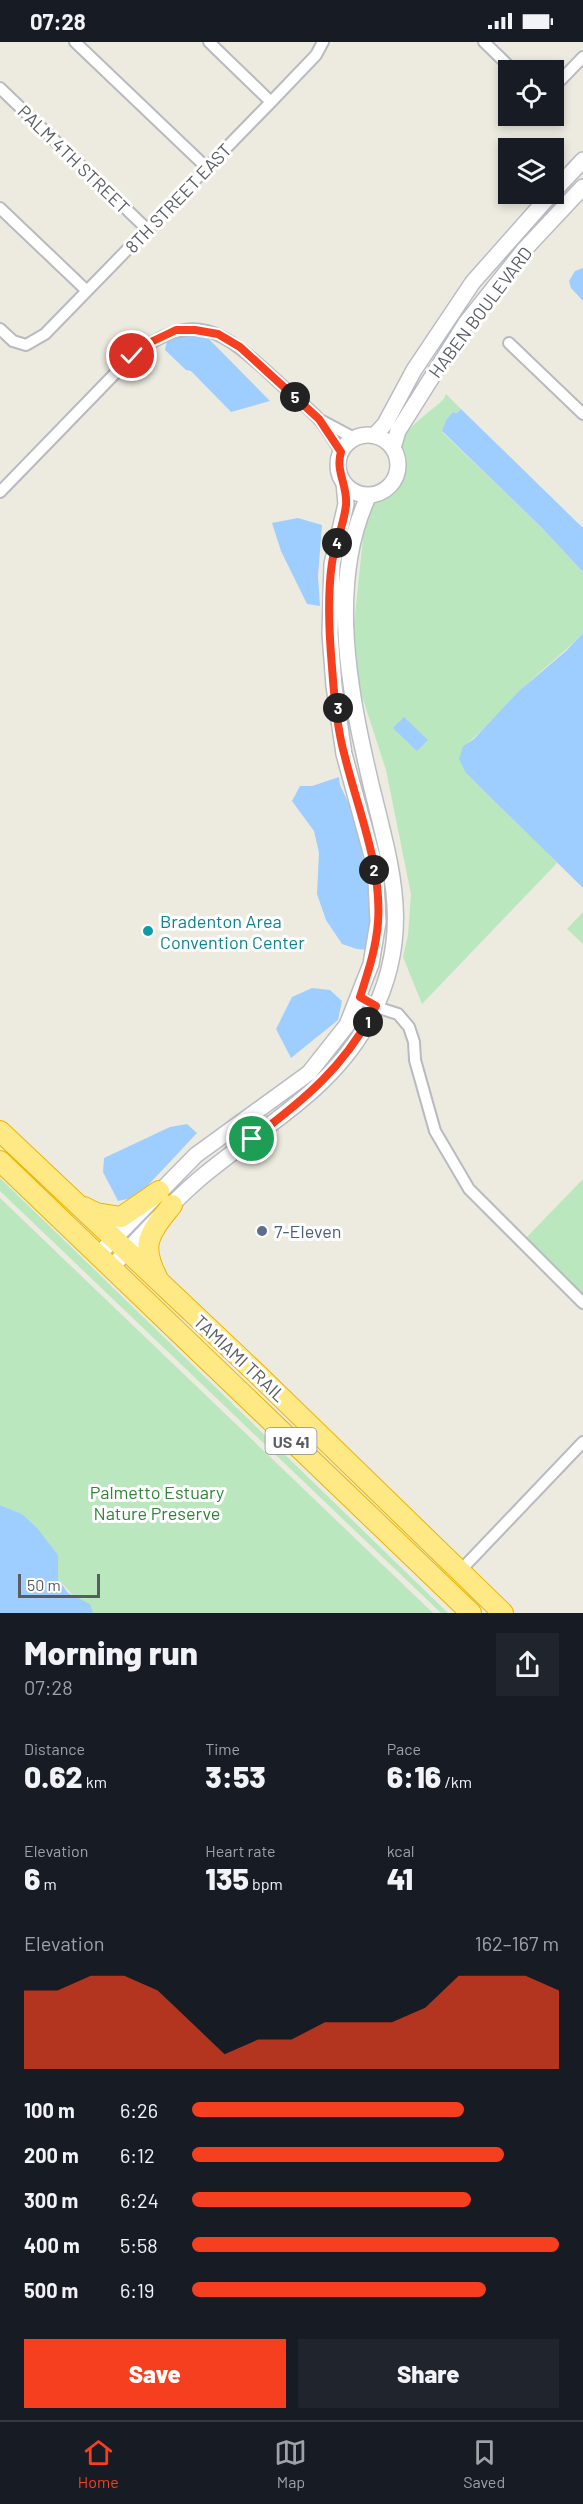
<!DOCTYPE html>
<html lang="en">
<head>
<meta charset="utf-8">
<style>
  :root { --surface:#171b24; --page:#20242c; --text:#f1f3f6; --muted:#9ea1a6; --line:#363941; --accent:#f53f1e }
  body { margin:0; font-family:Barlow,sans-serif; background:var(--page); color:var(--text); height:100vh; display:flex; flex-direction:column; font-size:22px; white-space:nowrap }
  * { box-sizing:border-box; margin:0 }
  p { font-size:20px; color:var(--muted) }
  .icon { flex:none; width:33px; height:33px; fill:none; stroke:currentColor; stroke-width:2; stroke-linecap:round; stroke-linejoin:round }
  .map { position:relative; height:1571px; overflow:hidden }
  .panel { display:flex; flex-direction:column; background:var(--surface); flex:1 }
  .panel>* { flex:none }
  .tools { position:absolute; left:498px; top:18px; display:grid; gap:12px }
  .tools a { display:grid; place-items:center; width:66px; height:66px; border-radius:0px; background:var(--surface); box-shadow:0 3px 9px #0003; font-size:30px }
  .scale { position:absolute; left:18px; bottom:15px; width:82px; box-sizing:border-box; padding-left:6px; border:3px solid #595c62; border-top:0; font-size:16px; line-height:21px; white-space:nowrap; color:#595c62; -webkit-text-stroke:4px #fff; paint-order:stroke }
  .pin { position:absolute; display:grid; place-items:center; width:51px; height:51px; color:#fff; margin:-26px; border:3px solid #fff; border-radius:50%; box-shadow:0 2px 6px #0007 }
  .km { position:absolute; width:30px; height:30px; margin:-15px; border-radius:50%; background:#222; color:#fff; font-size:16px; line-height:30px; text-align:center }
  .round { display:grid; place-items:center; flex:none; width:63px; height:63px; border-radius:0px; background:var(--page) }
  .head { display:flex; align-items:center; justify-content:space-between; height:102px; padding:0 24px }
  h1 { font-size:33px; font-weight:800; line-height:45px }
  .stats { display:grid; grid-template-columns:repeat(3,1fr); gap:9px; height:102px; padding:6px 24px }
  .stats div { display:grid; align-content:center }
  .stats b { font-size:30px; font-weight:800 }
  .stats small { font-size:16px; font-weight:400 }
  .stats p { font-size:16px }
  .chart { height:168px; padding:12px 24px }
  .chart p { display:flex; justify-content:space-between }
  .chart svg { width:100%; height:108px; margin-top:6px; fill:var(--accent); opacity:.7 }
  .primary-button { display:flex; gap:12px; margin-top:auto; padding:12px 24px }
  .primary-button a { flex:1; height:69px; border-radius:0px; background:var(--accent); color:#fff; font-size:24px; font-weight:800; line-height:69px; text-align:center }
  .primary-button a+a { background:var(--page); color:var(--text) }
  ul { padding:0 24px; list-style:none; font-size:20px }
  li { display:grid; grid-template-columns:96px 72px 1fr; align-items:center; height:45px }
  li i { height:15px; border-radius:8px; background:var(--accent) }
  .status { display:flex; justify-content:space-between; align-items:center; height:42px; padding:0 30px; background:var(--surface); direction:ltr }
  .status svg { height:16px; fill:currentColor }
  .tabs { display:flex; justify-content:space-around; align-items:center; height:84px; border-top:2px solid var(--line); background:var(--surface); font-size:16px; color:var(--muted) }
  .tabs a { display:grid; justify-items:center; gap:3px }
  .tabs .on { color:var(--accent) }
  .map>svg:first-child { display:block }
  .green { fill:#bae7bd }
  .water { fill:#9eceff }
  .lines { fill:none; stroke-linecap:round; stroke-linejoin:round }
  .street-casing { stroke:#b8bac0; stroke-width:14 }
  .secondary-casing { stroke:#b9bcc3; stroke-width:18 }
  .highway-casing { stroke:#edb400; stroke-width:22 }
  .street { stroke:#fff; stroke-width:10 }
  .secondary { stroke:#fff; stroke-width:15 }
  .highway { stroke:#ffe985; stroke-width:20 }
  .route-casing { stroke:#fff; stroke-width:12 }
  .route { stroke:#f53f1e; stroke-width:8 }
  .culture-dot { fill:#0f9aa8; stroke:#fff; stroke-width:2 }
  .service-dot { fill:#5c6f8a; stroke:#fff; stroke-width:2 }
  .labels { text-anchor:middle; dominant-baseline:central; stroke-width:6; stroke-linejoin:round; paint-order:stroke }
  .shield { fill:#fff; stroke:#8b8d91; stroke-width:1.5 }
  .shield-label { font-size:16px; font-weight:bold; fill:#595c62 }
  .street-label { font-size:18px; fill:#595c62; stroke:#fff }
  .culture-label { font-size:18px; fill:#0d838f; stroke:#fff; text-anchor:start }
  .service-label { font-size:18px; fill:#4e5e75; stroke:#fff; text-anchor:start }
  .park-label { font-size:18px; fill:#2e8538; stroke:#fff }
</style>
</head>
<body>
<div class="status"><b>07:28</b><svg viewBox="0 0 49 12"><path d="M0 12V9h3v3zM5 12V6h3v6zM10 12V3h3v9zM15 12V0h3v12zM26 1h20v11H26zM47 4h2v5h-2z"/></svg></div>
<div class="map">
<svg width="583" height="1571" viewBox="0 0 583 1571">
  <rect width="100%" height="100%" fill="#edebe0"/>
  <path class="green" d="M446,352L461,367L457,371L453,370L446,378L442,390L542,486L583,530V591C562,613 538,630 517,652C499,669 484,690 463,704L466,731L525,787L557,821L422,962L403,915L408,893L411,852L386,728L359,645L354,583L365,476L374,459C393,455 407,439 404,419C403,410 398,405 403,396C408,385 433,367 443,358Z
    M583,870V902L567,887Z
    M0,1136L448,1571H441L0,1149Z
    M583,1137V1253L526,1196Z
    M0,1156L433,1571H89L58,1537V1513L22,1472L0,1463Z"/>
  <path class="water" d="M583,226V259L571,246L569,239L575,229Z
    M195,294L208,296L270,359L231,370L191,329L186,328L165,308L167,299L178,295Z
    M461,367L583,486V530L542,486L442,389L446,378L453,370L457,371Z
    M298,476L322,483L318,534L320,564L307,562L281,509L272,481Z
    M583,591V846L466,731L459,717L463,704L474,697L519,649L566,609Z
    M404,675L428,698L417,709L393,686Z
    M339,735L340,743L356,777L372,868L368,908L357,907L342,902L326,878L317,852L319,811L314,789L292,759L300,744H312Z
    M312,946L330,948L342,959L338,978L291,1016L276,987L292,955Z
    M187,1082L197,1091L137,1155L118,1159L103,1130L104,1116L170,1085Z
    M0,1463L22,1472L37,1486L58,1513V1537L68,1551L90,1562L93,1571H0Z"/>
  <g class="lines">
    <g class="street-casing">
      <path id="street" d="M75,0L206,125
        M209,0L271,60
        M484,0L513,28
        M554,45L583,15
        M0,46L147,187
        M0,166L87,249
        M0,287L13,299L26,303L45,292L271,60L316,13L323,0
        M509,301L583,372
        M322,379L354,396
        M0,450L132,314C195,266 222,288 274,336C288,349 304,362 318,376C327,386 334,399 341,410
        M360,955L376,965L398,972L409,985L414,1000L415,1018L435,1089L469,1147L583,1261
        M460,1529L583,1400"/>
    </g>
    <g class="secondary-casing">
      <path id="secondary" d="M554,149L583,118
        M338 423a30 30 0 1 1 60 0a30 30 0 1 1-60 0Z
        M375,393L385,382L414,328L473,240L551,152
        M393,406L398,389L466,281L524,208L583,145
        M98,1213L196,1113L309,1031L347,983L371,922L378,880L376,839L372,814L344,712L334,644L330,592L332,522L346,462L344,441
        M111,1226C139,1196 166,1166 197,1139C255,1089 327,1053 366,984C421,886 386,815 365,716C346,633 331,532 369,453"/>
    </g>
    <g class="highway-casing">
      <path id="highway" d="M0,1089L253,1328L503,1571
        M0,1119L471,1571
        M84,1165L96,1171L121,1175L159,1149
        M157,1235C139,1201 151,1190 172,1163"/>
    </g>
    <use href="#street" class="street"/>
    <use href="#secondary" class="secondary"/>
    <use href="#highway" class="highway"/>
  </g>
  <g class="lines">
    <g class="route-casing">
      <path id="route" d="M132,314L151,300L176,288H195L218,292L240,305L319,377L341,410C335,429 348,444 346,463C344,483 335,501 332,521C327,555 329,591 332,625C334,654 337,687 345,715C358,768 382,824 378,880C376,907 368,930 360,955L376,964C346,1024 304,1058 252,1097"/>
    </g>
    <use href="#route" class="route"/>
  </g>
  <circle class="culture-dot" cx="148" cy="889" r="6"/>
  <circle class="service-dot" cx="262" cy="1189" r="6"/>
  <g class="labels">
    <rect class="shield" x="265.5" y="1386" width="51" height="26" rx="4.5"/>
    <g class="shield-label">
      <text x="291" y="1399">US 41</text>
    </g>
    <g class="street-label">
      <text transform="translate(74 117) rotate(44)">PALM 4TH STREET</text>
      <text transform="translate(178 156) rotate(-46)">8TH STREET EAST</text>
      <text transform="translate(480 270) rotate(-53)">HABEN BOULEVARD</text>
      <text transform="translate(240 1316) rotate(43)">TAMIAMI TRAIL</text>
    </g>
    <g class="culture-label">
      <text x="160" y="879">Bradenton Area<tspan x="160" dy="21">Convention Center</tspan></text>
    </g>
    <g class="service-label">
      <text x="274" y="1189">7-Eleven</text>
    </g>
    <g class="park-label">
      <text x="157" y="1450">Palmetto Estuary<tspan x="157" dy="21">Nature Preserve</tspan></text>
    </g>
  </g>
</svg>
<div class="tools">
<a><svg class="icon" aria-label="locate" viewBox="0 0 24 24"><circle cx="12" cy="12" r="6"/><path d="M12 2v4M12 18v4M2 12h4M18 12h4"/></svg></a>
<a><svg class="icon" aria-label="layers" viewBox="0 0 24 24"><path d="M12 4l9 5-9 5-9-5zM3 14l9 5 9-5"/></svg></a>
</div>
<div class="scale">50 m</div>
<div class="pin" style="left:252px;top:1097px;background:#1e9e55"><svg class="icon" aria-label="arrive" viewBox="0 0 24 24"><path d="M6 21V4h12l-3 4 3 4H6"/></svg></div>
<div class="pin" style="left:132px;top:314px;background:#d93025"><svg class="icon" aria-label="check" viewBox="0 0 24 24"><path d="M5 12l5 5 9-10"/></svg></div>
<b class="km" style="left:368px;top:980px">1</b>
<b class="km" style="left:374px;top:828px">2</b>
<b class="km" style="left:338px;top:666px">3</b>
<b class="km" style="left:337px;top:501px">4</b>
<b class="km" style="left:295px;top:355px">5</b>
</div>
<section class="panel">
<div class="head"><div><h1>Morning run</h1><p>07:28</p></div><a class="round"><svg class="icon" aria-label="share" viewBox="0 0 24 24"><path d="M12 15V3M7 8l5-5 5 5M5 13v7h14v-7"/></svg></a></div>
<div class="stats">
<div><p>Distance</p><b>0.62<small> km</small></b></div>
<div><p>Time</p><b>3:53</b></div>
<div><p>Pace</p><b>6:16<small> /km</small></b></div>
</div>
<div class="stats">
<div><p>Elevation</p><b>6<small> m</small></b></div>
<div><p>Heart rate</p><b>135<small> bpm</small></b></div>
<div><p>kcal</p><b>41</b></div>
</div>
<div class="chart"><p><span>Elevation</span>162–167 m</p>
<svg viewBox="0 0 160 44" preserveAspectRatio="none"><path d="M0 44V12L10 12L20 6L30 6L40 12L50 25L60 38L70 32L80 32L90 25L100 25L110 25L120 19L130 6L140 6L150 6L160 12V44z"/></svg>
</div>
<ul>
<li><b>100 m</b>6:26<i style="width:74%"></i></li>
<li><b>200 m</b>6:12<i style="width:85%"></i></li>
<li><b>300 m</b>6:24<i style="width:76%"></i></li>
<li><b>400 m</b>5:58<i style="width:100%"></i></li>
<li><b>500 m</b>6:19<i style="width:80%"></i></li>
</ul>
<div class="primary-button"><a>Save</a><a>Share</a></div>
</section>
<nav class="tabs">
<a class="on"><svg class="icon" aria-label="home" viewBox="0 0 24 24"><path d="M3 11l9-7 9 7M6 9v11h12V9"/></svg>Home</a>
<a><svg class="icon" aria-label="map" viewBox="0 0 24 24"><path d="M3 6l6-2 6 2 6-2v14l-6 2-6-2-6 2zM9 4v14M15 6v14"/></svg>Map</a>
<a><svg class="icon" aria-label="saved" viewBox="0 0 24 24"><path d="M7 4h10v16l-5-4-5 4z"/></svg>Saved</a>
</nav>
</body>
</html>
